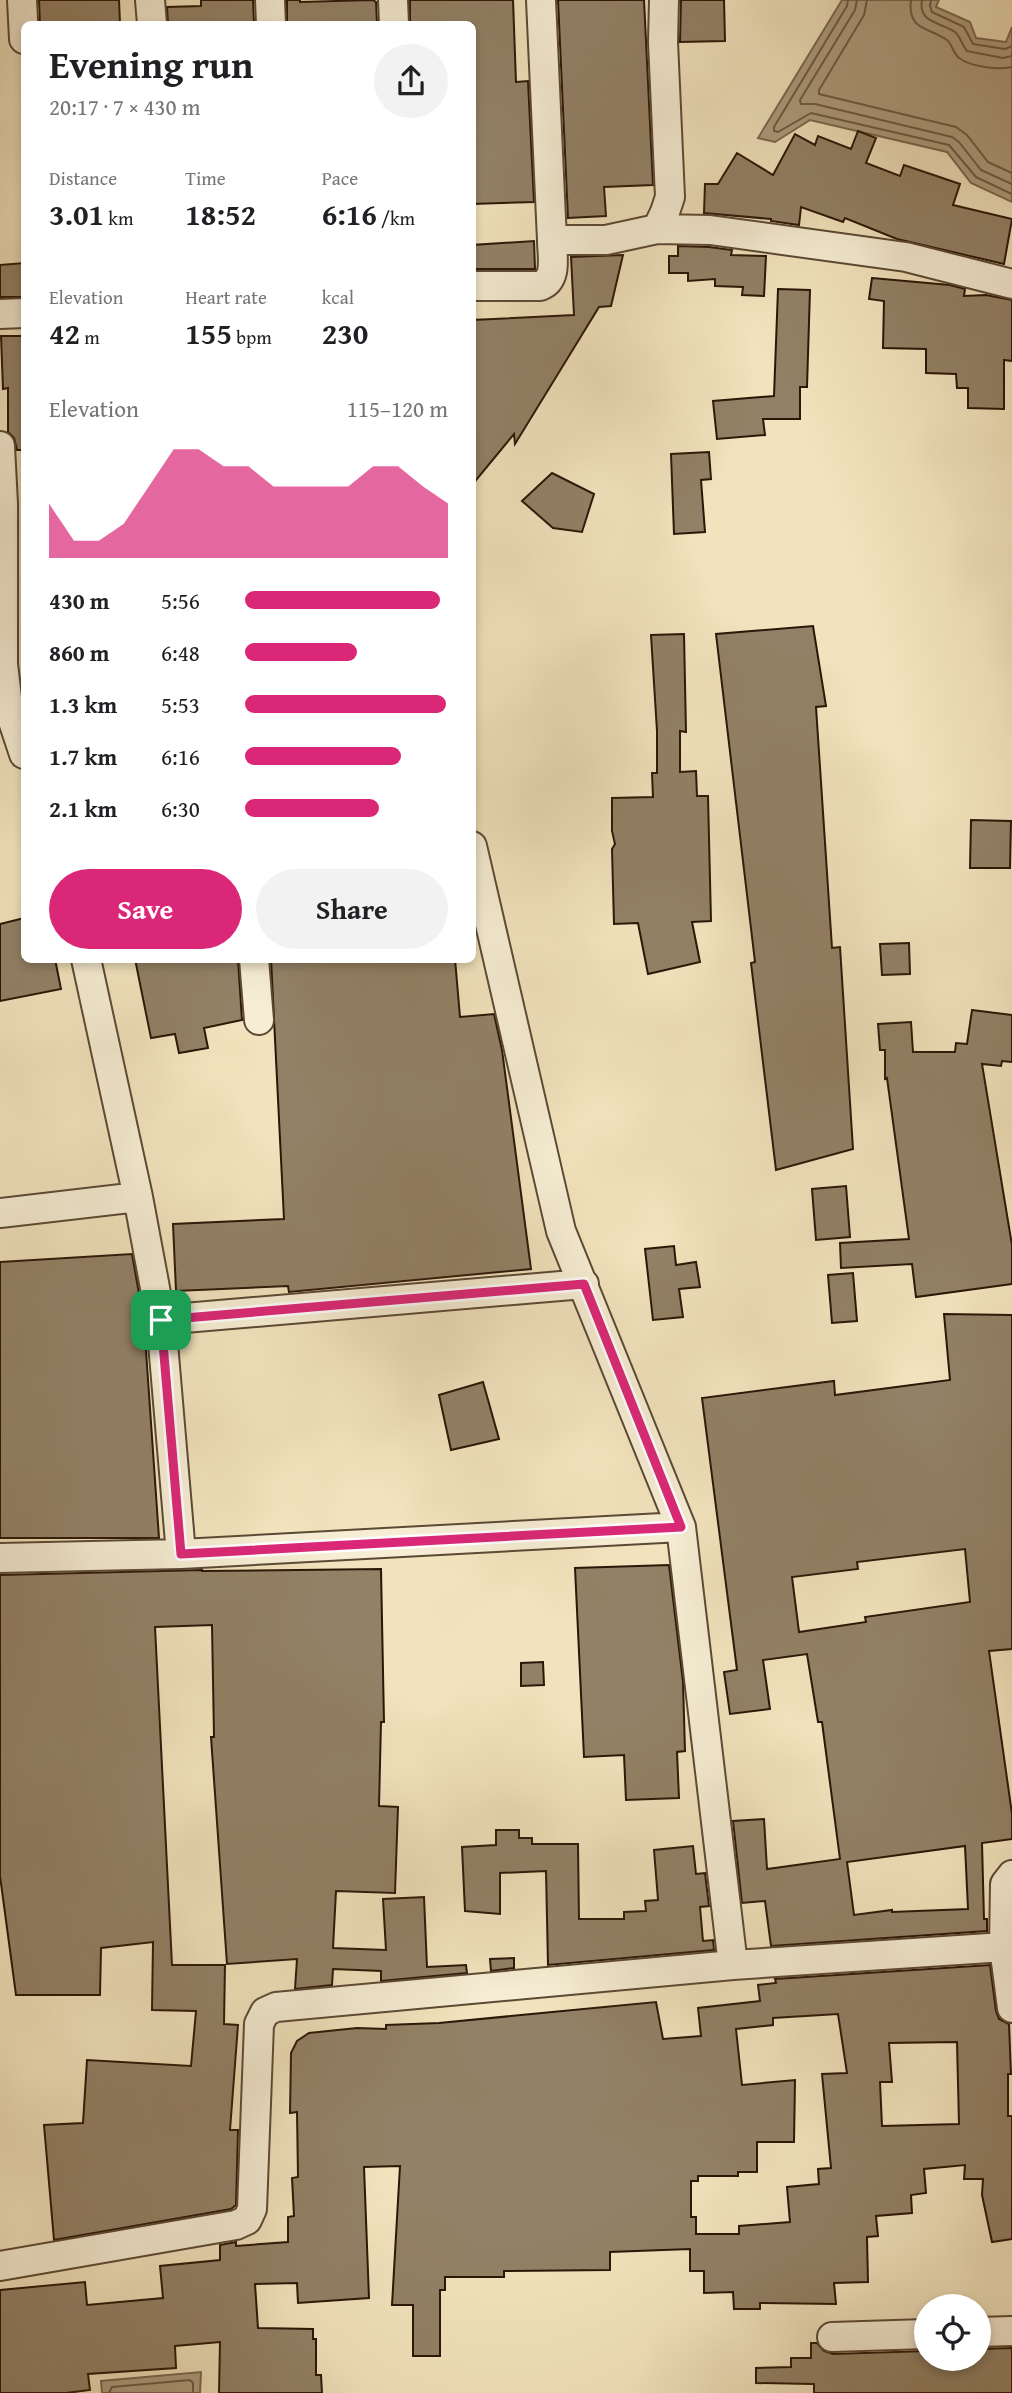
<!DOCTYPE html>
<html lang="en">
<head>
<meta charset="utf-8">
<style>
  :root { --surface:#fff; --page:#f2f2f2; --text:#202124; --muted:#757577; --accent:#db2777 }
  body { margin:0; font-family:"Gentium Book Plus",serif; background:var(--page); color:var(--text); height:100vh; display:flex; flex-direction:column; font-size:26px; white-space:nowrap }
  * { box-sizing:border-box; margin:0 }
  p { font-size:23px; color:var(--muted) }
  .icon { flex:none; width:38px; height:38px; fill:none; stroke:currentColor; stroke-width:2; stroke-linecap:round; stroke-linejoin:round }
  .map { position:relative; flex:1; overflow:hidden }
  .sheet { position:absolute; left:21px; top:21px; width:455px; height:942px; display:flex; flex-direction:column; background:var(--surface); border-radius:10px; box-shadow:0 4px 10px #0003 }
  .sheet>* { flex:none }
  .tools { position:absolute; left:914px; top:2294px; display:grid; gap:14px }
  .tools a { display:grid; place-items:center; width:77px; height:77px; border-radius:50%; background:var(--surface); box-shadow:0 4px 10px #0003; font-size:35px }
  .pin { position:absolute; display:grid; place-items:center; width:60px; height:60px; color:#fff; margin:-30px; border-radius:14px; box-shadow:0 4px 10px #0006 }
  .round { display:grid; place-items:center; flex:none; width:74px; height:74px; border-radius:37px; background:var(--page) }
  .headline { display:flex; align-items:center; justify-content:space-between; height:119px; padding:0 28px }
  h1 { font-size:38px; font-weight:700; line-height:52px }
  .metrics { display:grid; grid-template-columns:repeat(3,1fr); gap:10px; height:119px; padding:7px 28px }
  .metrics div { display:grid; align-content:center }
  .metrics b { font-size:30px; font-weight:700 }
  .metrics small { font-size:19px; font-weight:400 }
  .metrics p { font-size:19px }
  .chart { height:196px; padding:14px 28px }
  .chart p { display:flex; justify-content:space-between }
  .chart svg { width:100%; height:126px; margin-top:7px; fill:var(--accent); opacity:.7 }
  .cta { display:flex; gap:14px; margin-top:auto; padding:14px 28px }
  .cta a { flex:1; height:80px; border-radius:42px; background:var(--accent); color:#fff; font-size:28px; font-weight:700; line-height:80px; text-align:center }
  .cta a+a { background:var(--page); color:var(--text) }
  ul { padding:0 28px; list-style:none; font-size:23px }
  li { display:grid; grid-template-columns:112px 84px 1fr; align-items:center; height:52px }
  li i { height:18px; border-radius:9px; background:var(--accent) }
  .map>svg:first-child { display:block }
  .water { fill:#ae9d7f; stroke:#7a674f; stroke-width:2 }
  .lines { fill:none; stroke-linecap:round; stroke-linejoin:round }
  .shore { stroke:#6c5a43; stroke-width:2 }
  .building { fill:#928166; stroke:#2b1607; stroke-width:2; fill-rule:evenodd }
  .minor-casing { stroke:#5c4934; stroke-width:32 }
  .minor { stroke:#f6edd4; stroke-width:28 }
  .route-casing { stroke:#fff; stroke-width:14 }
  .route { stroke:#db2777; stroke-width:9 }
</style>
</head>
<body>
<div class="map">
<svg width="1012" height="2393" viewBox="0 0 1012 2393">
  <rect width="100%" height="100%" fill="#f1e3bd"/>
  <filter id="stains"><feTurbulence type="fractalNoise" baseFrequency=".00286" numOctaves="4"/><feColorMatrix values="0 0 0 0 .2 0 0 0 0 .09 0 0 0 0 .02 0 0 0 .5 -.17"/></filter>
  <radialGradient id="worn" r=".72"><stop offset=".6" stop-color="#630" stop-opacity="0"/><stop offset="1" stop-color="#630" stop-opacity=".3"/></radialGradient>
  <path class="water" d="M842,0H939L936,7L970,22L976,38L1006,42L1012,27V202L971,183L947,152L810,120L775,142L758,138Z
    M201,2372L200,2393H102L101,2381Z"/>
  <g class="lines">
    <path class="shore" d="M848,0L847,6L774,127V131L778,132L811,113L949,145L976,177L1012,194
      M857,0L855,10L800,100L801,104H815L952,137L959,142L981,170L1012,184
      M867,0L864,15L819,90V94L956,127L967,135L988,162L1012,173
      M911,0C907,31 929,27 947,40C952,44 953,53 959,58C971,67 998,70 1012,67
      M922,0C918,23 940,22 955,32C960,36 962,45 967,51L1003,58L1012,56
      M931,0L930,6L932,12L964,27L973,44L1005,49L1012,46
      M109,2393L112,2387L190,2380L193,2383V2393"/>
  </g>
  <path class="building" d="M39,0H119L120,24H40Z
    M201,0H253L254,24H168L167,7L201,6Z
    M287,0H300V2L373,0L376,2L377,24H287Z
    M410,0H513L516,82L528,81L534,202L472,204V120H475L472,24H410Z
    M558,0H644L653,185L604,187L606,216L568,218Z
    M681,0H724L725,41L680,42Z
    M858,131L876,138L866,163L900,176L904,165L960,184L953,205L1012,219L1004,264L897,239L845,218L843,222L801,207L799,225L771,221V219L704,213L705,184H718L737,153L773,175L795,134L815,145L818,136L851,149Z
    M534,241L535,269H474L472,245Z
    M678,246L709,247L732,250L731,255L766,256L764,296L742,295L743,287L715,286V279L688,281V273H669V256H678Z
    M623,255L611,306L599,307L515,444L514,434L472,485V320L574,315L571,257Z
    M24,263V297H0V265Z
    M872,278L950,285L965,289L964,296L986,295L1012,300V361L1004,360V409L968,408V388H957L956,374L926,373V349L883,348L884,301L869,299Z
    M778,289L810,290L807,387H800V419H763L765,435L717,439L713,401L774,396Z
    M1,336H24V450H17L14,438L8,432V388L3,389Z
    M709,452L711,479L701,480L705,532L674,534L671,454Z
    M552,473L594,494L582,532L553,528L522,501Z
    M813,626L826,706L816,707L832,948L840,947L853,1149L776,1170L751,963L755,962L716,634Z
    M684,634L686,732L680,731V772L696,771L697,796H708L711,921L692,922L700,962L648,974L638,923L614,924L612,849L615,844L612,831V798L653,797L652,773H657V731L651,635Z
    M971,820L1011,821L1010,868H970Z
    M24,918V959H55L61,989L0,1001V924Z
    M909,943L910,974L882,975L880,944Z
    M135,959H238L242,1020L204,1028L208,1048L179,1053L175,1034L151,1038Z
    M271,959H455L460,1017L494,1014L502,1050L531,1269L289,1292L288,1286L176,1291L173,1224L284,1219Z
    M972,1010L1012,1015V1062L1002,1061L1001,1066L982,1064L1012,1245V1284L916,1297L912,1264L841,1268L840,1243L909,1239L887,1078L885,1079V1050H880L878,1024L911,1022L913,1052H955L956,1043L967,1044Z
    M846,1186L850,1237L816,1240L812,1189Z
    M674,1246L676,1265L696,1262L700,1287L679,1289L683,1317L653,1320L645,1249Z
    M132,1254L144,1322L159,1538H0V1262Z
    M853,1273L857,1321L832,1323L828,1275Z
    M944,1314L1012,1315V1649L989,1651L1012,1814V1839L982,1843L984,1919H987V1931L771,1946L765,1901L742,1903L733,1821L764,1819L767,1869L840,1859L822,1722H818L807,1654L763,1660L770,1709L730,1714L724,1672L737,1670L702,1398L834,1381L835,1395L950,1380ZM965,1549L970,1602L865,1617L866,1622L799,1632L792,1577L858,1569L857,1562ZM965,1846L968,1909L892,1912V1910L854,1915L847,1862Z
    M483,1382L499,1439L451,1450L439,1395Z
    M669,1565L683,1682L685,1751L677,1752L679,1798L626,1800L624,1755L584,1757L575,1568Z
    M381,1569L384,1722H381L379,1806L398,1807L395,1893L336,1891L333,1948L386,1950L383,1899L424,1897L427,1967L466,1965L467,1973L381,1981V1971L333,1969L332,1985L295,1989L297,1959L227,1964L211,1737H214L212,1625L155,1627L172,1965H225L224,2024L238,2025L230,2130H238L236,2205L231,2209L54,2240L44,2125L83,2123L87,2060L191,2066L196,2011L152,2010L153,1942L101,1948L100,1995H16L0,1876V1575L202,1570V1571Z
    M543,1662L544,1685L521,1686V1663Z
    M496,1830H519V1838H532V1844H578L579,1919H624V1912L646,1911L645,1901L658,1900L654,1850L693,1846L696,1874L705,1873L709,1906L700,1907L703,1941L713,1940L714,1950L548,1965L546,1871L500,1873V1914L465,1911L462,1847L496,1845Z
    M514,1958V1968L491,1971L490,1959Z
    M990,1965L996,2011L999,2019L1009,2024L1011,2074H1008V2116H1012V2239L992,2242L982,2195L983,2179H964L965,2165L924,2169L926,2193L911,2195L912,2213L876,2216L878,2236L867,2237L868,2282L834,2283L836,2304L760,2303V2309H734L733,2292L704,2293V2271H690V2249L610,2252V2270L504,2271V2277H445V2290H440V2356H413V2305H392L400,2166L364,2167L369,2298L298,2303L297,2283L255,2284L258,2328L313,2329V2339H316V2375H321L322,2393H219L220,2342L175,2346L176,2368L88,2374L90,2390L66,2393H0V2290L85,2282L87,2305L163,2298L160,2266L220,2260V2245L236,2242V2246L288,2242V2217L294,2216L292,2178L298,2177L297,2112L290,2113L291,2053L297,2041L309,2033L357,2028L386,2029V2025L439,2023L656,2002L663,2039L701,2036L698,2008L760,2001L758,1985L776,1983L775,1979ZM838,2014L847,2073L822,2074L831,2168L818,2169L819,2184L787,2187L790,2222L739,2226V2234H696V2217H691V2181H698V2176H738V2172H757V2142H794L795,2080L742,2085L736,2029L773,2025V2018ZM957,2042L959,2124L882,2126L880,2082H892L889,2043Z
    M811,2343H817L824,2351L833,2354L926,2351V2359H978V2349L1012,2348V2393H814V2384H812L756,2383V2368L791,2367V2358H811Z"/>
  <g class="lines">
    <g class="minor-casing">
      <path id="minor" d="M22,0L24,39
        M150,0L152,24
        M270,0L271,24
        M393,0L394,24
        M541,0L552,240
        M657,229L665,212L670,197L663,42L664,0
        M472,286H540C558,280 552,256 552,240H606L657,229L710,230L906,257L1012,284
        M0,314L24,313
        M0,446L3,504V664L8,706L24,754
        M472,846L561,1231L681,1527L733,1965
        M86,959L138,1197L161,1320L181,1554
        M254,959L259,1020
        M0,1213L138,1197
        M161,1320L584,1284
        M0,1558L181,1554L681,1527
        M1012,1875L1005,1884L1004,1947L1012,2008
        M0,2266L236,2225L247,2220L252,2209L259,2024L265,2012L276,2007L733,1965L1004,1947
        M978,2332L1012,2331
        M832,2337L926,2334"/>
    </g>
    <use href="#minor" class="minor"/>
  </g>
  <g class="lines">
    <g class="route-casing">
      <path id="route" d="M584,1284L681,1527L181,1554L161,1320Z"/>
    </g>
    <use href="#route" class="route"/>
  </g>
  <rect width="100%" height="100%" filter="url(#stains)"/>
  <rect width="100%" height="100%" fill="url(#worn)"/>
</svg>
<div class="tools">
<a><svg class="icon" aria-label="locate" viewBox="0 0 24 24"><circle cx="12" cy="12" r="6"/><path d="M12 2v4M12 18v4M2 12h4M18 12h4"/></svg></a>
</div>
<div class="pin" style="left:161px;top:1320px;background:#1e9e55"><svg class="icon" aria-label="arrive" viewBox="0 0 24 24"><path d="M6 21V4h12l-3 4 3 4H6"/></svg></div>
<section class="sheet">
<div class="headline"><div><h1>Evening run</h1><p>20:17 · 7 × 430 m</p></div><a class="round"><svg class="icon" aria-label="share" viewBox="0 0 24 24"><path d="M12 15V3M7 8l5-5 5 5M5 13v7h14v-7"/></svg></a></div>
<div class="metrics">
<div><p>Distance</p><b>3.01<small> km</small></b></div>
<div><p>Time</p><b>18:52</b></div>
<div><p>Pace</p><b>6:16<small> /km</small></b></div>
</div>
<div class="metrics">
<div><p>Elevation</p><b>42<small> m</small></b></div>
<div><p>Heart rate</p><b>155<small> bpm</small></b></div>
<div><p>kcal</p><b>230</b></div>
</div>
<div class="chart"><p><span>Elevation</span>115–120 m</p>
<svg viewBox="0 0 160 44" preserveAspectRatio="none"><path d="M0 44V25L10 38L20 38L30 32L40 19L50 6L60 6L70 12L80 12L90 19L100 19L110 19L120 19L130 12L140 12L150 19L160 25V44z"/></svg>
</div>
<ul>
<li><b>430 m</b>5:56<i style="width:96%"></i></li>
<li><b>860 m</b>6:48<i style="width:55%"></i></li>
<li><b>1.3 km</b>5:53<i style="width:99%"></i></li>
<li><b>1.7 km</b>6:16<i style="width:77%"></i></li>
<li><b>2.1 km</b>6:30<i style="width:66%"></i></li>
</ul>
<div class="cta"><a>Save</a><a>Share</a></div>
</section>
</div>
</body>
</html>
